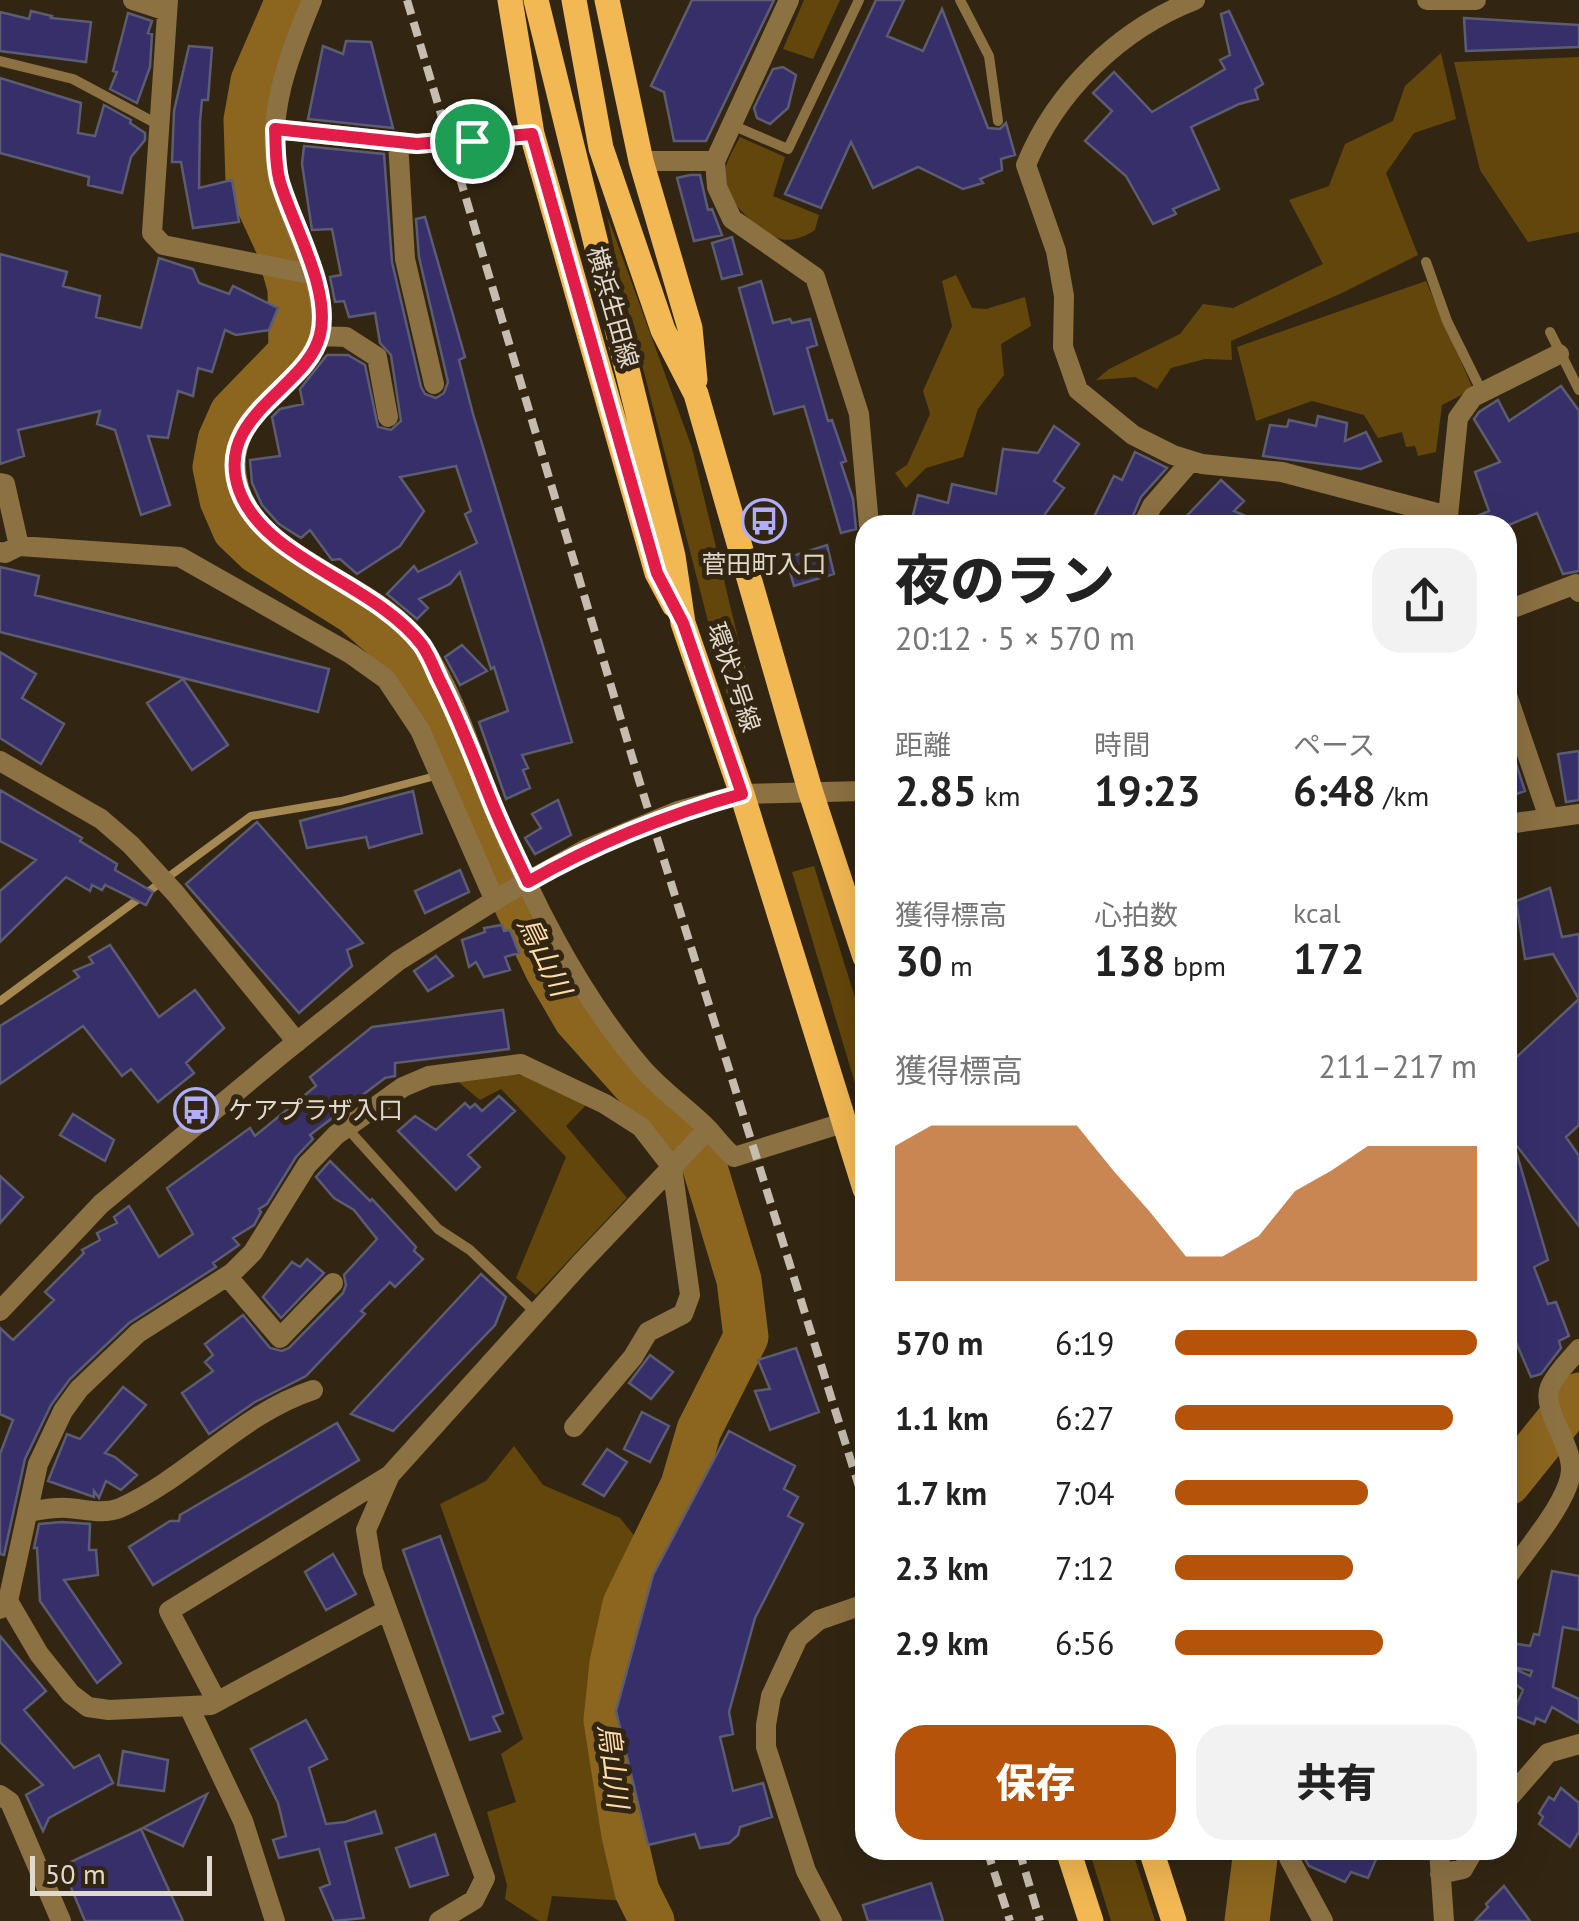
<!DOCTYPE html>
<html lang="ja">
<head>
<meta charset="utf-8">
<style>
  :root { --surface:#fff; --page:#f2f2f2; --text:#222; --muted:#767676; --accent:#b45309 }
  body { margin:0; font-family:"PT Sans","Noto Sans JP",sans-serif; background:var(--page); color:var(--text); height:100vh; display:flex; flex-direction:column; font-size:38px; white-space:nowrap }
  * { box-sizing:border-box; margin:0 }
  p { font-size:32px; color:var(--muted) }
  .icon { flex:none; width:55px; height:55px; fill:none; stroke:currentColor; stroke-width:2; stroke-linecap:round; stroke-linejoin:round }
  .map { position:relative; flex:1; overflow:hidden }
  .sheet { position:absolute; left:855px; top:515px; width:662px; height:1345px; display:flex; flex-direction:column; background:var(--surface); border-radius:30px; box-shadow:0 10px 40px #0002 }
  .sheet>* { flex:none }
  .scale { position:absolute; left:30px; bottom:25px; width:182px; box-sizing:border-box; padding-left:10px; border:5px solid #e1d9cd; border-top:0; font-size:28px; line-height:35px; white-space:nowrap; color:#e1d9cd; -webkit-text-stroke:8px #322612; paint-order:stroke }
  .pin { position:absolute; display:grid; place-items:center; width:85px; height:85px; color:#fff; margin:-42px; border:5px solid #fff; border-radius:50%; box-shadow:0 2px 10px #0007 }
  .round { display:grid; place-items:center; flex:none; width:105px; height:105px; border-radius:30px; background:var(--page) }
  .headline { display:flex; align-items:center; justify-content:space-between; height:170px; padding:0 40px }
  h1 { font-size:55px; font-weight:800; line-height:75px }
  .figures { display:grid; grid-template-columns:repeat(3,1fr); gap:15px; height:170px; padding:10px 40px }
  .figures div { display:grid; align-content:center }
  .figures b { font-size:42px; font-weight:800 }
  .figures small { font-size:28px; font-weight:400 }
  .figures p { font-size:28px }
  .chart { height:280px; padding:20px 40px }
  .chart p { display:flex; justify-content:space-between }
  .chart svg { width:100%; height:180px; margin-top:10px; fill:var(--accent); opacity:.7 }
  .primary-button { display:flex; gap:20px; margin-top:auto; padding:20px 40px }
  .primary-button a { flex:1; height:115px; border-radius:30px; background:var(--accent); color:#fff; font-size:40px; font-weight:800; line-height:115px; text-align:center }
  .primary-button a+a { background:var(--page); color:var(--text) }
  ul { padding:0 40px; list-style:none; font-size:32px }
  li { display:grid; grid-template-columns:160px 120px 1fr; align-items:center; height:75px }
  li i { height:25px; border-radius:12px; background:var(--accent) }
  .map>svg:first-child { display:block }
  .green { fill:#63460b }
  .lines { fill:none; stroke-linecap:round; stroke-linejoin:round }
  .stream { stroke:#a68853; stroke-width:8 }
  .river { stroke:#8c661f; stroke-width:45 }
  .building { fill:#362f6a; stroke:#5c5c73; stroke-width:2.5 }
  .service { stroke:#8c7143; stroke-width:10 }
  .minor { stroke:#8c7143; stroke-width:20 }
  .tertiary { stroke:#8c7143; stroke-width:20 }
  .primary { stroke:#f2b853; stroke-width:25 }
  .rail { stroke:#c6bdb0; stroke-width:8; stroke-dasharray:15 8; stroke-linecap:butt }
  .route-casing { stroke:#fff; stroke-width:20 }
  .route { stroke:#e11d48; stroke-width:12 }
  .labels { text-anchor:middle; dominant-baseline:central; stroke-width:10; stroke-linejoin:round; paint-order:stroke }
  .street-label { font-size:25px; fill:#e1d9cd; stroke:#322612 }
  .poi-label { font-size:25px; fill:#e1d9cd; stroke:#322612 }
  .water-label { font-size:28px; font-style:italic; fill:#fedca8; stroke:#322612 }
</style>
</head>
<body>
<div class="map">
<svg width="1579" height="1921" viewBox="0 0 1579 1921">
  <rect width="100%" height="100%" fill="#322612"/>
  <path class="green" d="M804,0H840L813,59L783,49Z
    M1441,53L1456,119L1414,133L1386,173L1418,255L1340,294L1231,341L1232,360L1205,359L1171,368L1157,389L1135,377L1096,380L1109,369L1180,334L1203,304L1233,308L1323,264L1289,200L1329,186L1345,144L1393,121L1405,86Z
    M1579,57V232L1528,242L1480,170L1454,62Z
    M740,137L785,157L773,196L819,215L815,230C804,237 791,243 778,238C759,231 727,202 725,182C723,165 732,152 740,137Z
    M607,215L692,448L760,729L737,734L620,279Z
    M956,275L972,308L986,309L1025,297L1031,326L1001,344L1004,375L978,409L963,457L926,468L906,488L895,473L907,465L930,414L923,391L952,326L942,281Z
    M1426,281L1473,389L1442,405L1436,452L1418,456L1415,446L1406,447L1402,432L1378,438L1364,415L1312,401L1256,421L1237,347Z
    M814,866L865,1030V1117L792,872Z
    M501,1074L532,1076L586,1105L566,1126L627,1198L536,1295L516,1278L566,1157L501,1089L480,1100L456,1080Z
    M514,1446L543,1485L620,1518L644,1548L615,1606L594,1724L627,1901L552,1896L547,1921H539L505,1899L507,1885L487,1812L516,1802L501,1754L523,1739L440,1504L486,1481Z
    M1089,1850H1132L1155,1921H1111Z"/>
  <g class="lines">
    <path class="stream" d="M0,1001L251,816L341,801L458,770"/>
    <path class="river" d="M288,0L253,81L246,120L248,181L278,246L290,288L291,352L232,413L220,440L215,467L222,500L235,530L257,551L354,612L407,658L451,747L468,802L547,969L576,1019L703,1161L739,1280L746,1337L699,1430L683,1485L625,1604L612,1663L606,1720L624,1835L637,1891L652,1921
      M1508,1483L1579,1395
      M1247,1921L1256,1850"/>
  </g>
  <path class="building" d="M692,0H774L706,141H674L664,92L651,86Z
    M876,0H904L887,36L923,51L942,9L988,128L1000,129L1006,123L1015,155L1001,159L1002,170L980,179L983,183L963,189L918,167L873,188L851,142L821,208L785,194Z
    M31,11L52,16L51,18L91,22L86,62L0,51V12L29,19Z
    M1229,11L1263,84L1255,89L1258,99L1239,104L1191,127L1219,189L1173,209L1176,214L1153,224L1126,176L1085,141L1112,111L1093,93L1114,72L1152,112L1225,69L1220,60L1230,55L1221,14Z
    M128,13L152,21L148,33L152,34L150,67L137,103L110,89L117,72L113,71Z
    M1464,18L1579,25V47L1466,51Z
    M346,41L371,42L393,128L308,119L323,46L343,54Z
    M189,46L212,48L208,100H202L200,122L199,188L232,180L239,222L193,228L181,162H172L174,111Z
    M783,67L796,75L788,108L770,124L757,118L754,108L773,69Z
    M0,78L81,103L78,133L95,136L104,105L131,120L130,123L145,133V140L131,157L122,193L88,185L89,177L0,153Z
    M304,146L384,154L392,262L421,387L425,394L436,398L444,393L448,382L419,257L416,219L425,217L465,357L459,360L473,414L572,742L522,755L528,768L523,770L530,788L506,799L479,722L508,711L494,667L491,669L460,572L450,584L419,599L428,608L417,619L387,594L414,566L418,572L477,543L465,514L471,511L456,466L400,477L424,511L400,546L357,574L340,559L332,560L310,530L301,538L279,524L262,505L252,483L250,460L280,456L272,417L280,409L303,404L300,389L327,355H348L365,365L378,427L391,430L401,421L391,355L380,343L375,313L349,317L344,301L335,302L330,277L341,275L332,229L312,230L302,164Z
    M690,175H700L708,210L712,209L722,235L694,241L677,178Z
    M732,237L742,274L722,279L712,243Z
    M0,254L67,272L63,286L100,296L96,317L141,328L159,258L193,269L199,283L229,294L233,286L278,308L269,330L236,335L225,330L212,372L198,368L193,396L178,391L168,438L148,436L170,505L141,515L115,430L97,424L100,411L18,430L24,456L0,464Z
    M761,281L773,323L790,319L792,323L810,319L817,345L807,348L828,421L832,420L846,461L841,463L853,499L856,529L841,533L804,406L774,414L739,288Z
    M1561,386L1579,411V571L1563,574L1537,513L1509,525H1464V522L1489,511L1475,472L1500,462L1474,419L1479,412L1498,400L1509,421Z
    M1318,416L1347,423L1345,441L1366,432L1381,461L1361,469L1263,456L1270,425L1287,427L1289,420L1316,426Z
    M1054,426L1079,444L1054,481L1064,488L1037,525H945V522L913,515L918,495L948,503L952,484L996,494L1003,449L1038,453Z
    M1135,452L1167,468L1141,497L1129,525H1090L1114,476L1122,480Z
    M1221,480L1244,501L1234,511L1266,525H1178Z
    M827,545L834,574L794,586L786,558Z
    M0,567L39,576L35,595L329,669L318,712L0,632Z
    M462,645L487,671L460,685L445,657Z
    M0,652L36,674L22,698L64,724L41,764L0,738Z
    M183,679L228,745L192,770L147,703Z
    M1508,739L1525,791L1508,797Z
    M1579,751V800L1566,802L1558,754Z
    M0,790L82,838L80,841L117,864L115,870L153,892L146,905L105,885L102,890L92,885L90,891L66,877L0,942V891L36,860L0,841Z
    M413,791L422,833L369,848L366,837L307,848L300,821Z
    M558,800L571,835L535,854L525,838L541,828L532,814Z
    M257,822L363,943L347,950L352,966L299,1013L186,884Z
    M460,870L469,892L425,913L415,891Z
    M1550,888L1562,937L1579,934V1125L1566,1137L1579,1156V1226L1513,1141L1548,1260L1534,1267L1548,1304L1556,1302L1569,1336L1559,1341L1561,1348L1541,1374L1531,1377L1508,1324V1140H1512L1508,1133V1065L1579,999L1553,954L1525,959L1516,901Z
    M502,925L504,931L510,930L519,953L505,957L510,970L484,977L476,962L469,967L462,940L485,932L484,928Z
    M110,945L159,1017L195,990L224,1028L186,1063L194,1073L158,1102L131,1069L122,1076L83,1026L0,1084V1026L79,977L74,971L93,963L89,957Z
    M436,956L453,976L428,991L414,971Z
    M503,1010L509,1049L395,1063V1076L385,1078L310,1135L313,1139L296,1157L267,1204L259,1209L261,1212L254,1225L233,1238L239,1245L213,1263L216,1267L129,1323L70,1379L51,1405L25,1459L4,1555L0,1554V1454L13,1420L0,1414V1328L13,1340L54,1300L45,1292L84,1253L82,1250L100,1240L97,1233L117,1223L114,1217L129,1206L159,1257L193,1234L167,1188L250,1128L255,1136L316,1086L310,1077L372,1027Z
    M499,1096L515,1111L468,1155L480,1167L456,1190L398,1131L415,1116L436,1130L465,1103L470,1108L475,1104L482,1111Z
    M73,1114L114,1140L105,1161L60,1135Z
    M330,1161L370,1201L372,1199L416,1247L414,1251L423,1259L395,1287L390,1282L361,1311L365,1314L306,1376L255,1402L209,1434L182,1393L213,1371L205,1362L213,1355L205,1344L243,1315L270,1348L282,1351L289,1348L343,1293L346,1285L344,1275L377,1239L354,1210L334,1198L316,1177Z
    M0,1176L23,1197L0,1223Z
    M307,1259L324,1273L281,1318L263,1297L292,1262L300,1267Z
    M481,1274L506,1297L495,1325L393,1431L351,1414Z
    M796,1348L819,1412L770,1430L755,1391L770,1389L758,1360Z
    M650,1355L673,1372L651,1399L629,1383Z
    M123,1387L146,1405L105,1453L115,1457L137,1475L121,1490L106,1481L99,1498L94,1491V1497L48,1481L67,1434L80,1439Z
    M642,1412L669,1426L650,1462L624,1449Z
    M337,1423L359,1460L153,1585L129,1547L170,1521H179L180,1515Z
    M729,1431L795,1466L784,1489L798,1497L788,1516L803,1524L755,1618L729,1712L733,1734L720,1737L733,1791L763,1783L772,1817L740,1827L738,1835L729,1843L700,1848L695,1834L648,1845L616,1711L653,1575Z
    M607,1449L627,1462L604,1496L583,1484Z
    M62,1522L90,1524L89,1550H96L98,1575L64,1580L121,1663L97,1683L40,1601L37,1548H34L39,1524Z
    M440,1536L503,1713L493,1717L500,1731L470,1740L403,1550Z
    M333,1554L356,1594L326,1610L305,1572Z
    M1552,1571L1579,1576V1630L1563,1627L1553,1687L1579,1699V1723L1552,1707L1545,1722L1536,1718L1534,1724L1512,1715L1523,1690L1508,1678L1513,1668L1530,1676L1532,1671L1508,1666L1511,1643L1530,1646L1534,1634L1539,1635Z
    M0,1636L46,1691L24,1710L74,1768L99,1755L113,1783L49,1818L43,1831L26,1795L43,1785L0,1742Z
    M306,1720L327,1759L309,1768L326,1824L345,1822L375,1811L382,1833L345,1842L364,1918L334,1921L320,1888L330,1884L319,1849L279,1858L273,1840L286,1836L278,1803L251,1749Z
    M123,1751L168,1760L164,1791L118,1785Z
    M1561,1788L1579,1803V1832L1570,1847L1539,1824L1543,1817L1539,1813L1549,1797L1554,1800Z
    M207,1794L183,1846L143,1828Z
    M141,1829L183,1921H85L62,1866Z
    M435,1834L448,1875L410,1887L396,1848Z
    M1300,1850H1380L1368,1878L1351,1872L1345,1882L1309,1866Z
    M931,1883L943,1921H868L863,1905Z
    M1504,1886L1530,1921H1475L1488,1907L1486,1904Z"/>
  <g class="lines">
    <path class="service" d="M960,0L989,56L998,121
      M0,61L73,79L159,125
      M732,125L788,149L859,0
      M1426,262L1447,321L1482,392
      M1550,332L1579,390
      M347,1128L438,1229L470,1250L536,1313"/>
    <path class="minor" d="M133,0L167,11
      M168,0L152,233L163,245L314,275C318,294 324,315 320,335C308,389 217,409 239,487C259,561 379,581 423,647C454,693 470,748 490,799C528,893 576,991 642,1068C662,1091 687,1108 708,1129C717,1139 724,1149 734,1157L846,1122
      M312,0C289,56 264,118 279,180C288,212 303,243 314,275
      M1195,0C1120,29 1056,91 1026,165L1056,251L1064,296L1063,347L1078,390L1133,435L1173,455L1202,464L1282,472L1448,516
      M1427,0H1476
      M275,129L417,144L532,134
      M398,142L405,259L434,384
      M641,161H715L789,0
      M715,161L717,187L732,219L815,277L859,414L869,525
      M320,336L346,337L377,357L388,417
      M0,483L5,484L19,546
      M1143,525L1152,506L1191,461
      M1451,525L1448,516L1458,418L1473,397L1559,354
      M0,552L5,553L19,546L180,557L351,654L386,679L420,730L495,901
      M1508,610L1576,584L1579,592
      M1508,698L1549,818
      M0,761L101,819L131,845L176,894L297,1042
      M227,1276L280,1338L333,1283
      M28,1512C40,1510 54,1507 67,1508C85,1509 102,1515 120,1508C189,1477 240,1414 313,1390
      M1508,1576C1525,1551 1571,1499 1571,1469C1571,1442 1541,1409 1550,1387C1556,1373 1570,1360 1579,1349
      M8,1601L39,1654L71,1694L88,1707L109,1710L211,1705L387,1610
      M0,1609L8,1601L38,1464L63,1411L79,1389L138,1333L232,1273L253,1252L307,1165L336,1135L403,1087L429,1076L521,1064L605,1104L641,1127L672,1167L690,1295L683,1314L648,1332L633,1357L574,1427
      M217,1702L169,1611L390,1475
      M189,1707L243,1821L275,1921
      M0,1795L10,1802L61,1921
      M1508,1799L1548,1753L1579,1744
      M1439,1850L1444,1921
      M1289,1858L1323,1921
      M1440,1874L1463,1869L1474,1850
      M439,1921L474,1900L485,1878L373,1571L366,1530L390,1475L581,1263L708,1129
      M832,1921L806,1871L766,1747V1725L771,1696L798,1638L819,1620L865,1604"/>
    <path class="tertiary" d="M1508,824L1579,814
      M0,1311L101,1204L283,1053L398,961L500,897L586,849L678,811L742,794L865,791"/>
    <path class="primary" d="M510,0L532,134L657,573L674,605
      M536,0L673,556L683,623L742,794L865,1189
      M574,0L601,148L663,330L696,394L810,790L865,957
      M607,0L641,161L690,328L695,380
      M1068,1850L1091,1921
      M1151,1850L1174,1921"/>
    <path class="rail" d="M407,0L639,780L865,1506
      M987,1850L1010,1921
      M1019,1850L1040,1921"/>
  </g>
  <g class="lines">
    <g class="route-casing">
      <path id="route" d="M275,129L417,144L532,134L657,573L683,623L742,794C666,815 596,843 528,882C515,854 501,826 490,798C474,758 459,718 439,679C434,668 429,655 422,645C374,582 264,560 239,490C213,415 307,389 320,335C331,289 293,226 280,182C275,165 276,146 275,129Z"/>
    </g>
    <use href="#route" class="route"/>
  </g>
  <defs>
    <g id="bus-ring" transform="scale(2.25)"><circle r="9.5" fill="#322612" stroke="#b0aefa" stroke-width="1.5"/><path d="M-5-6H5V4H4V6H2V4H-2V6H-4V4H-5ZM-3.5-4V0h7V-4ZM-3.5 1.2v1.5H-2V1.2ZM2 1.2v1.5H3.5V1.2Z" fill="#b0aefa"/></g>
  </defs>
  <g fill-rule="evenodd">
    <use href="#bus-ring" x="764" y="521"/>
    <use href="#bus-ring" x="196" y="1110"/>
  </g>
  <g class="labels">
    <g class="street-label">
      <text transform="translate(613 307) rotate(74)">横浜生田線</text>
      <text transform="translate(734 677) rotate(71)">環状2号線</text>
    </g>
    <g class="poi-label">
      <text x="764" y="564">菅田町入口</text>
      <text x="228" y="1110" text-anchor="start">ケアプラザ入口</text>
    </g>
    <g class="water-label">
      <text transform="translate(545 956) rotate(64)">鳥山川</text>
      <text transform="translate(614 1766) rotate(83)">鳥山川</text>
    </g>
  </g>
</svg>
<div class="scale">50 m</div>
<div class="pin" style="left:472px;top:141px;background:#1e9e55"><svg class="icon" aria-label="arrive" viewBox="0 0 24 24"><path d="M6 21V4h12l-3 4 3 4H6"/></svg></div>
<section class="sheet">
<div class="headline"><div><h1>夜のラン</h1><p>20:12 · 5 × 570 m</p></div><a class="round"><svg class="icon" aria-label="share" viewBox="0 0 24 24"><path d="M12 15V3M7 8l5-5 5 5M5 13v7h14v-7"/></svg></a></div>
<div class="figures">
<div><p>距離</p><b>2.85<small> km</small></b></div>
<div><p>時間</p><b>19:23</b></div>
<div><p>ペース</p><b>6:48<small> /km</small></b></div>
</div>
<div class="figures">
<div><p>獲得標高</p><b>30<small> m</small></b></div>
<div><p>心拍数</p><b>138<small> bpm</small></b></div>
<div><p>kcal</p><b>172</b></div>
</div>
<div class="chart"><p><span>獲得標高</span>211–217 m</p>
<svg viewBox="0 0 160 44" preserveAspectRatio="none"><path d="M0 44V11L10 6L20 6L30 6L40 6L50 6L60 17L70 27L80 38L90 38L100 33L110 22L120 17L130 11L140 11L150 11L160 11V44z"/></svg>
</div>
<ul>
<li><b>570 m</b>6:19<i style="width:100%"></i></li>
<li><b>1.1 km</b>6:27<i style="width:92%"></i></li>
<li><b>1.7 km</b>7:04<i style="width:64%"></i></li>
<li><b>2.3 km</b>7:12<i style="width:59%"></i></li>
<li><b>2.9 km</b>6:56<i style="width:69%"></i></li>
</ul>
<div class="primary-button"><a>保存</a><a>共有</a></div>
</section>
</div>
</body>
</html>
